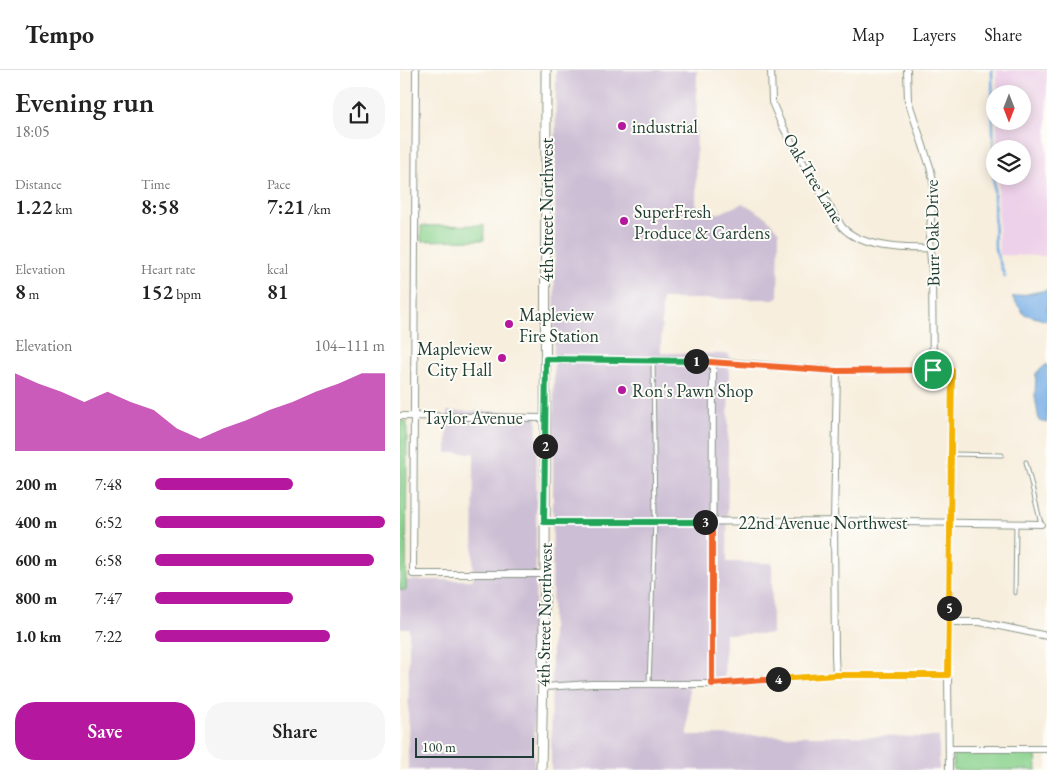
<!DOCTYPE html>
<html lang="en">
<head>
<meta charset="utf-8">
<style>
  :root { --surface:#fff; --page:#f6f6f6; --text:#222; --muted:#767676; --line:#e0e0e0; --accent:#b5179e }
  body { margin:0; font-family:"EB Garamond",serif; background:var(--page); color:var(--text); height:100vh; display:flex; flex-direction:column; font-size:19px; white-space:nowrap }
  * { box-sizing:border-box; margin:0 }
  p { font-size:16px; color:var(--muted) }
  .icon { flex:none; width:28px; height:28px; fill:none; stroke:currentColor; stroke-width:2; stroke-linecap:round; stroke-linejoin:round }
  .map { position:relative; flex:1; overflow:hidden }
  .sheet { display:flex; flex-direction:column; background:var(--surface); width:400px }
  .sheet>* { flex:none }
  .needle { width:32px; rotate:180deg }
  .controls { position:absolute; left:586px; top:15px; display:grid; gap:10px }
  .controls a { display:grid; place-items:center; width:45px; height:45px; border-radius:50%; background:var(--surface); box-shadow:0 2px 12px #0003; font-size:25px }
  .scale { position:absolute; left:15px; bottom:12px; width:119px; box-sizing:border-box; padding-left:5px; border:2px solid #1f3d34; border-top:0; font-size:14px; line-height:18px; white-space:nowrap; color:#1f3d34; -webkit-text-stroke:4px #fdfcf7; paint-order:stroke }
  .pin { position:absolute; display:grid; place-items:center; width:42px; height:42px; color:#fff; margin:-21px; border:2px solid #fff; border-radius:50%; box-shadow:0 1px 5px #0007 }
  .km { position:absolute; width:25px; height:25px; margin:-12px; border-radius:50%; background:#222; color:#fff; font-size:14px; line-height:25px; text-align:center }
  .round { display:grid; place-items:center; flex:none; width:52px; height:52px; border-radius:20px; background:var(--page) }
  .headline { display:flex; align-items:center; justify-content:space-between; height:85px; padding:0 15px }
  h1 { font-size:28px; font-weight:600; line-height:38px }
  .metrics { display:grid; grid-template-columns:repeat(3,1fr); gap:8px; height:85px; padding:5px 15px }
  .metrics div { display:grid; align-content:center }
  .metrics b { font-size:21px; font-weight:600 }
  .metrics small { font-size:14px; font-weight:400 }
  .metrics p { font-size:14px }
  .chart { height:140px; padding:10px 15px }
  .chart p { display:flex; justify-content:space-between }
  .chart svg { width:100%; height:90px; margin-top:5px; fill:var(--accent); opacity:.7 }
  .button { display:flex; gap:10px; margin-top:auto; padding:10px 15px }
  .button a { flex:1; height:58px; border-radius:20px; background:var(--accent); color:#fff; font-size:20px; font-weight:600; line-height:58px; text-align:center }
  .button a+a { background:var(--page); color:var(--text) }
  ul { padding:0 15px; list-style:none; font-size:16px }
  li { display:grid; grid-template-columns:80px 60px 1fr; align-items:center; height:38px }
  li i { height:12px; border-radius:6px; background:var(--accent) }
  header { display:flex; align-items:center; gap:30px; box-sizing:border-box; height:70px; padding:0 25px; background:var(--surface); border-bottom:1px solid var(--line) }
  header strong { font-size:24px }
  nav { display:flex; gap:28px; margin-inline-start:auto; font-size:18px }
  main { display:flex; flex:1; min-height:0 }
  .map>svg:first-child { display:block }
  .built { fill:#edd0e9 }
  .industrial { fill:#ccbed4 }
  .green { fill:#89d28d; stroke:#548860 }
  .water { fill:#77aee6; stroke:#4b768d }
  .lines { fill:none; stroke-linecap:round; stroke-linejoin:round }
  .stream { stroke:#77aee6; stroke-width:2.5 }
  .service-casing { stroke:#8b9688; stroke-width:5 }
  .minor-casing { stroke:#8b9688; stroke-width:8 }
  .tertiary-casing { stroke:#8b9688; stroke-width:11 }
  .service { stroke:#fff; stroke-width:3 }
  .minor { stroke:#fff; stroke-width:6 }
  .tertiary { stroke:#fff; stroke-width:9 }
  .split-1-casing { stroke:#fff; stroke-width:10 }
  .split-2-casing { stroke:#fff; stroke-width:10 }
  .split-3-casing { stroke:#fff; stroke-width:10 }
  .split-4-casing { stroke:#fff; stroke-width:10 }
  .split-5-casing { stroke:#fff; stroke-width:10 }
  .split-6-casing { stroke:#fff; stroke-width:10 }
  .split-1 { stroke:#f0652b; stroke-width:6 }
  .split-2 { stroke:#22a559; stroke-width:6 }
  .split-3 { stroke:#22a559; stroke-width:6 }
  .split-4 { stroke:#f0652b; stroke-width:6 }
  .split-5 { stroke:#f5b400; stroke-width:6 }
  .split-6 { stroke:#f5b400; stroke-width:6 }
  .poi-dot { fill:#b5179e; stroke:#fdfcf7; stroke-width:2 }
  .labels { text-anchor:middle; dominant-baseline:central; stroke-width:4; stroke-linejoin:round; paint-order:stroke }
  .poi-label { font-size:18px; fill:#1f3d34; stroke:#fdfcf7; text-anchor:start }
  .street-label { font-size:18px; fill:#1f3d34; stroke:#fdfcf7 }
</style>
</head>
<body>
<header>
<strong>Tempo</strong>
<nav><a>Map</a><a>Layers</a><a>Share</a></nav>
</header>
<main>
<section class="sheet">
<div class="headline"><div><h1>Evening run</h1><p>18:05</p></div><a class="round"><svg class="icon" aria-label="share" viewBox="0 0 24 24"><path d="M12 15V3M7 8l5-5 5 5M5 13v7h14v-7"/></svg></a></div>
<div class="metrics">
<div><p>Distance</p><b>1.22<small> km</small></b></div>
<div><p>Time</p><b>8:58</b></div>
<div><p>Pace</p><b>7:21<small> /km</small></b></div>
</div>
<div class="metrics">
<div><p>Elevation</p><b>8<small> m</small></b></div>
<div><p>Heart rate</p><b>152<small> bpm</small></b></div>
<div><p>kcal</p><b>81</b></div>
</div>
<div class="chart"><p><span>Elevation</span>104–111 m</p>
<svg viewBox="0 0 160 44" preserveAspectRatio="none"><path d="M0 44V6L10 11L20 15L30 20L40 15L50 20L60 24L70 33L80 38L90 33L100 29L110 24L120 20L130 15L140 11L150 6L160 6V44z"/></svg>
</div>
<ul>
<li><b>200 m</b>7:48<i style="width:60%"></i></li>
<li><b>400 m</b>6:52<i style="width:100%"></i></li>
<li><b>600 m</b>6:58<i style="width:95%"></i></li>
<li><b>800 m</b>7:47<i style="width:60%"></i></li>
<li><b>1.0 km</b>7:22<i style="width:76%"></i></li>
</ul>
<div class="button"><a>Save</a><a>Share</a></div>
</section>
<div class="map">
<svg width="647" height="700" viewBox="0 0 647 700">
  <rect width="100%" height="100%" fill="#fdfcf7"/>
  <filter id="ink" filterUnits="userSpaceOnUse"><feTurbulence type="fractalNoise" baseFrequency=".02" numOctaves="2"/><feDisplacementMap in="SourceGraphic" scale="10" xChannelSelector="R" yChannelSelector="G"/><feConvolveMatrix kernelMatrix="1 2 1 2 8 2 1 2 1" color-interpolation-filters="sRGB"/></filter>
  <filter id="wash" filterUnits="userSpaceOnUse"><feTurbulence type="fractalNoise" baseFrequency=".0096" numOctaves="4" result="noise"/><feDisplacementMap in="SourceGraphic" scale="20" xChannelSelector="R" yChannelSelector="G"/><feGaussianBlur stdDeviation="1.12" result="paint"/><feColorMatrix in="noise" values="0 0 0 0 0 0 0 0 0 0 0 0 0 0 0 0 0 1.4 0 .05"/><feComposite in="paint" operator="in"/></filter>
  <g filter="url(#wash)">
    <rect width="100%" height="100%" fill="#f7eedd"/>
    <path class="built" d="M597,0H647V186L599,185L598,106H622V79H597V51H622V24H597Z"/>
    <path class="industrial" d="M156,0H297L296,142L320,143L343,133L366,147L379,162L378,229H262L261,283L329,284L327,492L372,493V564H325L324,611H289L288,665L539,667V700H151Z
      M47,341L137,342L134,700H8L9,558H0V520H6V510H73L74,383H47Z"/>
    <path class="green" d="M84,155V170L21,171V156Z
      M0,351H7L6,520H0Z
      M553,684H636L637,700H553Z"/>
    <path class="water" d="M647,220V251L624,244L612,227Z
      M647,294V353L639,351L635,326L636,303Z"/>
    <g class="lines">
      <path class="stream" d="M592,0L595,179L605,207"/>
    </g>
  </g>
  <g filter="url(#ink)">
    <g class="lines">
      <g class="service-casing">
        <path id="service" d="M551,384L602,385
          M626,392L641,454
          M615,523L616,454
          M249,614L255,452L253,291"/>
      </g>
      <g class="minor-casing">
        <path id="minor" d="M16,0L13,504H145
          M371,0L372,32L380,51L396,81L442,157C462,178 502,179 530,178
          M507,0L508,30L531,100L534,118L529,169L532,203L533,300
          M146,289L313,291L437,301L552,300L548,605L549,700
          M0,346L145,348
          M145,452L434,451L641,454
          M549,552H580L647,566
          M436,605L435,585L434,451L437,301
          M312,614L313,291
          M143,617L192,614H312L436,605H548
          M549,679H647"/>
      </g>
      <g class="tertiary-casing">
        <path id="tertiary" d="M141,700L145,504L146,0"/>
      </g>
      <use href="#service" class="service"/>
      <use href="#minor" class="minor"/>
      <use href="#tertiary" class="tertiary"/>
    </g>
  </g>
  <g class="lines" filter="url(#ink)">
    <g class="split-1-casing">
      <path id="split-1" d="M296,291L437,301L533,300"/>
    </g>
    <g class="split-2-casing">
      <path id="split-2" d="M145,376L146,289L296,291"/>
    </g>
    <g class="split-3-casing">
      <path id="split-3" d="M145,376L144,452H305"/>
    </g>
    <g class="split-4-casing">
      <path id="split-4" d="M305,452H312V614L378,609"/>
    </g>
    <g class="split-5-casing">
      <path id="split-5" d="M378,609L436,605H548L549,538"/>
    </g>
    <g class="split-6-casing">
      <path id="split-6" d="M533,300H552L549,538"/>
    </g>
    <use href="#split-1" class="split-1"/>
    <use href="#split-2" class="split-2"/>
    <use href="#split-3" class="split-3"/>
    <use href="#split-4" class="split-4"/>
    <use href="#split-5" class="split-5"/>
    <use href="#split-6" class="split-6"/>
  </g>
  <g class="poi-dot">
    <circle cx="222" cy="56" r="5"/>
    <circle cx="224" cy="151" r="5"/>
    <circle cx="109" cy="254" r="5"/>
    <circle cx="102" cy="288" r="5"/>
    <circle cx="222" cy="320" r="5"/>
  </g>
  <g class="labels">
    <g class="poi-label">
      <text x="232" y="56">industrial</text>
      <text x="234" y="141">SuperFresh<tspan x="234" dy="21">Produce &amp; Gardens</tspan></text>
      <text x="119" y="244">Mapleview<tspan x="119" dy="21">Fire Station</tspan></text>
      <text x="92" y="278" text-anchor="end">Mapleview<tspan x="92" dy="21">City Hall</tspan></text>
      <text x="232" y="320">Ron's Pawn Shop</text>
    </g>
    <g class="street-label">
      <text transform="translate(414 108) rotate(59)">Oak Tree Lane</text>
      <text transform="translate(146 140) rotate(-90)">4th Street Northwest</text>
      <text transform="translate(532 163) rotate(-91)">Burr Oak Drive</text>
      <text x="73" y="347">Taylor Avenue</text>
      <text x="423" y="452">22nd Avenue Northwest</text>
      <text transform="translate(144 545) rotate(-89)">4th Street Northwest</text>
    </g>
  </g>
</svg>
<div class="controls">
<a><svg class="needle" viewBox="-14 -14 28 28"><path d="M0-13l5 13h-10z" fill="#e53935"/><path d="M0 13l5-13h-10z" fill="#767676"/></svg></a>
<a><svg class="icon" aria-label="layers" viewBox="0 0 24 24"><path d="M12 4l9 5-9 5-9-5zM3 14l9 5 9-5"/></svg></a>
</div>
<div class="scale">100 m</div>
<div class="pin" style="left:533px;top:300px;background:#1e9e55"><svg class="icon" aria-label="arrive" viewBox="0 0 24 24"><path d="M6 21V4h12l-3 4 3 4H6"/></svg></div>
<b class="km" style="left:296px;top:291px">1</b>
<b class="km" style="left:145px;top:376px">2</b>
<b class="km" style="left:305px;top:452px">3</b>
<b class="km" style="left:378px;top:609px">4</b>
<b class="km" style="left:549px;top:538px">5</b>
</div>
</main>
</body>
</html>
